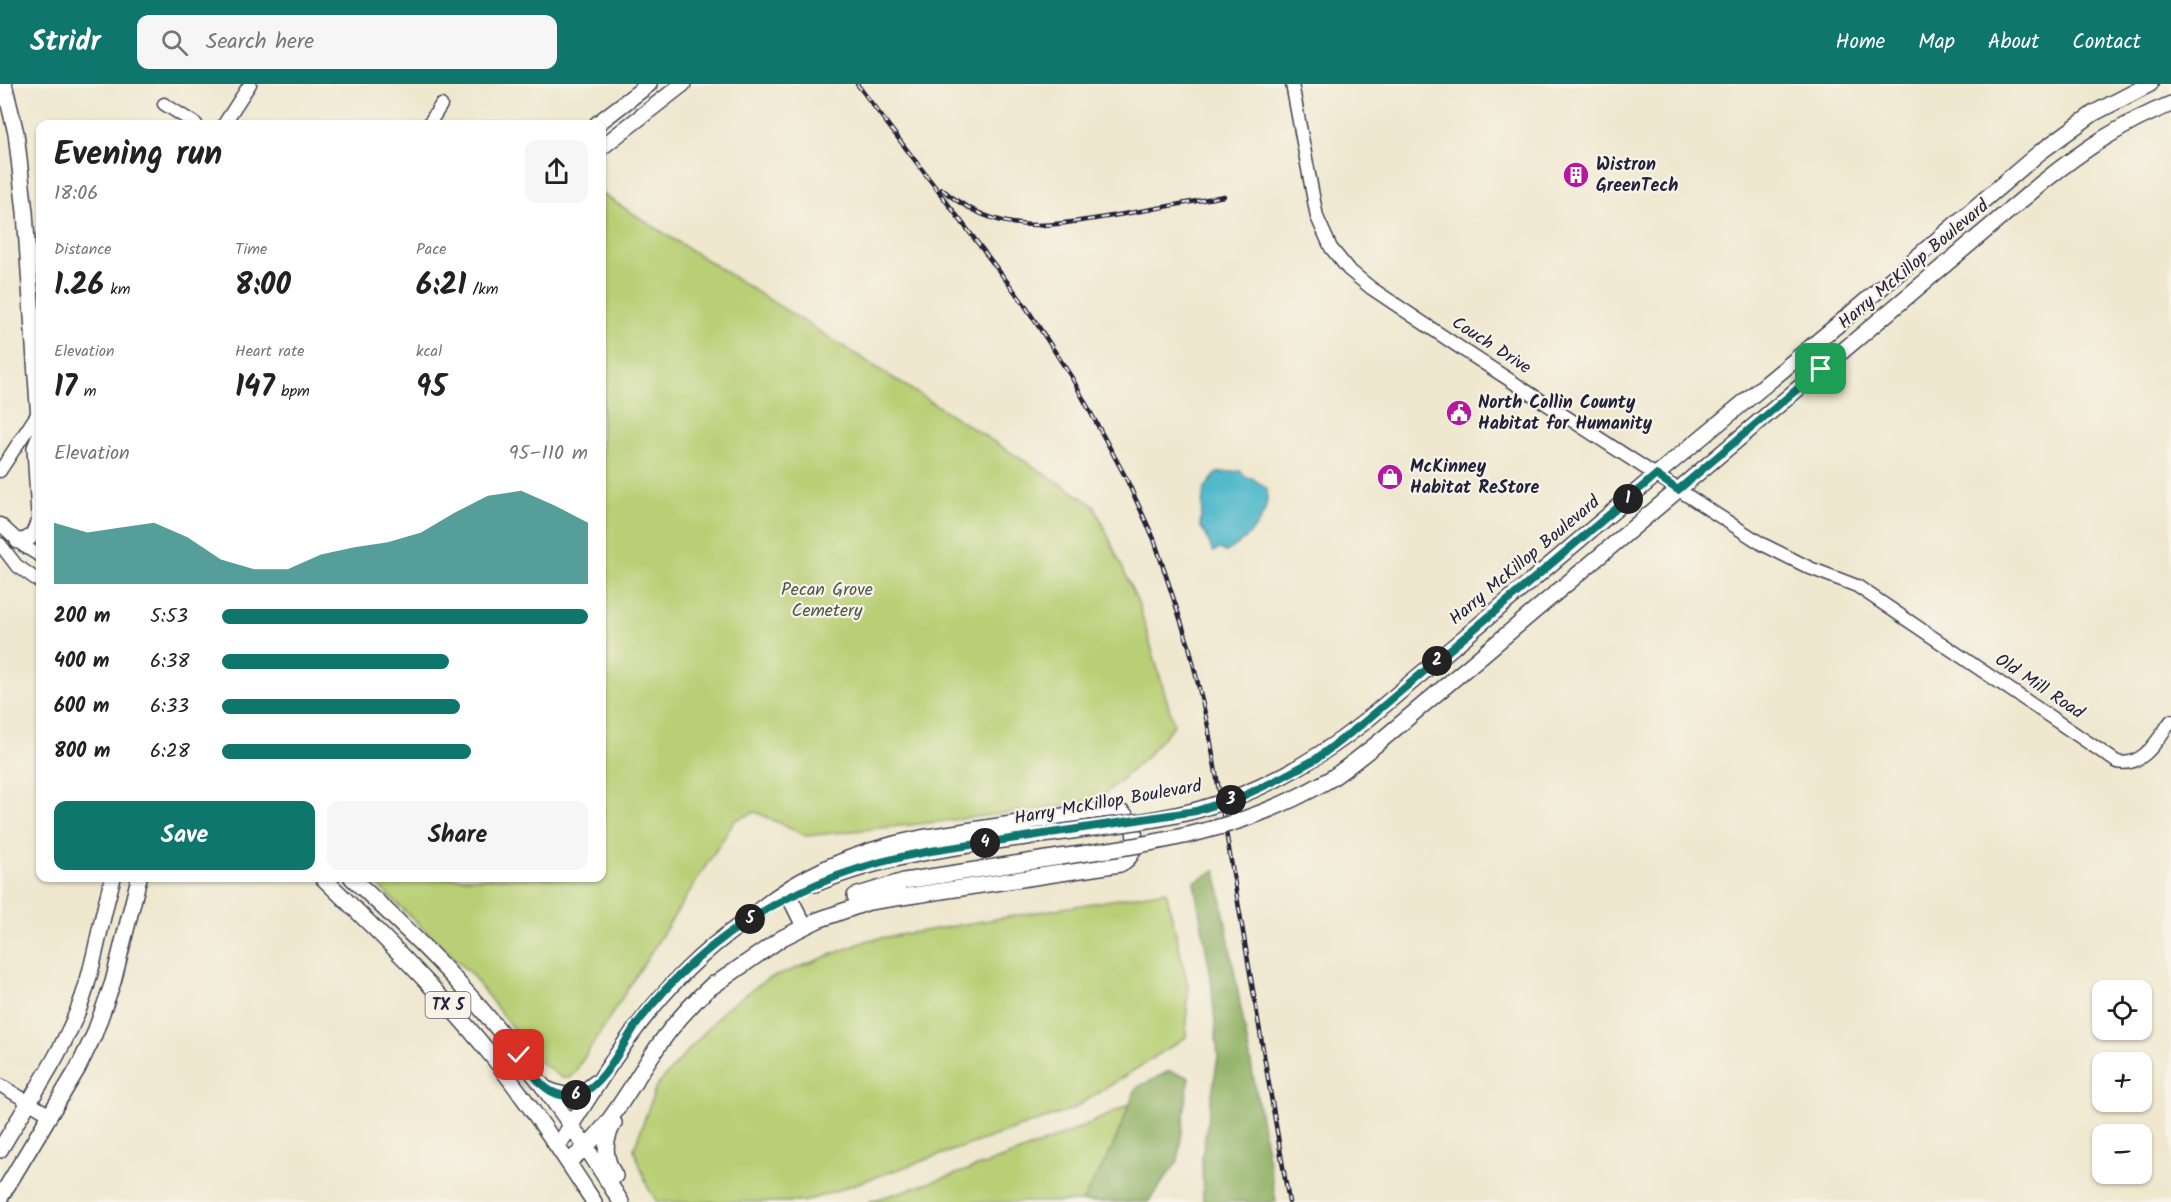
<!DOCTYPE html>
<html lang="en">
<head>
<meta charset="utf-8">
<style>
  :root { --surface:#fff; --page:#f6f6f6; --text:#222; --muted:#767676; --accent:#0f766e }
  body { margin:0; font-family:Kalam,sans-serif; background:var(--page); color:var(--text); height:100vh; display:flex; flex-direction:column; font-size:22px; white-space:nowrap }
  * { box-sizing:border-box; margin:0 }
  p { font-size:20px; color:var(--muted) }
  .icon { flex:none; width:33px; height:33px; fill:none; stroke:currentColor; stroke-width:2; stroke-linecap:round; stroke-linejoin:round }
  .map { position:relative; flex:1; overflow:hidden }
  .details { position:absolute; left:36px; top:36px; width:570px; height:762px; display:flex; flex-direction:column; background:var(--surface); border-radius:12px; box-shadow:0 2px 4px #0004 }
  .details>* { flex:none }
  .fabs { position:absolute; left:2092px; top:896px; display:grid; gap:12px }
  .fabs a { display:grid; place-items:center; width:60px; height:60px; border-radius:12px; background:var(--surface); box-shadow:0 2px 4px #0004; font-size:30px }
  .pin { position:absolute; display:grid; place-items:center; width:51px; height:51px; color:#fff; margin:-26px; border-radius:12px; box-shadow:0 3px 9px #0006 }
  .km { position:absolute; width:30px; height:30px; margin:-15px; border-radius:50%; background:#222; color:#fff; font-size:16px; line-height:30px; text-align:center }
  .round { display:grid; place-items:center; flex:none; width:63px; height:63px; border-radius:12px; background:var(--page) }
  .overview { display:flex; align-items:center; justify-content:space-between; height:102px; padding:0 18px }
  h1 { font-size:33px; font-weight:700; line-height:45px }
  .figures { display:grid; grid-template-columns:repeat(3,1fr); gap:9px; height:102px; padding:6px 18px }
  .figures div { display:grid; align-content:center }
  .figures b { font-size:30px; font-weight:700 }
  .figures small { font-size:16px; font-weight:400 }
  .figures p { font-size:16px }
  .chart { height:168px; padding:12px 18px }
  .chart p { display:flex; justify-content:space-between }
  .chart svg { width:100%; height:108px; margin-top:6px; fill:var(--accent); opacity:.7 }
  .action { display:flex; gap:12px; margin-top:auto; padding:12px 18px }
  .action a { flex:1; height:69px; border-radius:12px; background:var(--accent); color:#fff; font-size:24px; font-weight:700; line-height:69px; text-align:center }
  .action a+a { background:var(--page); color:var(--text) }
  ul { padding:0 18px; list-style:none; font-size:20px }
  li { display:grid; grid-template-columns:96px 72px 1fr; align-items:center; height:45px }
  li i { height:15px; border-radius:8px; background:var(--accent) }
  header { display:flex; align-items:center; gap:36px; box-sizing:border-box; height:84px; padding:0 30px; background:var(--accent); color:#fff }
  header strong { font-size:28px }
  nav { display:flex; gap:33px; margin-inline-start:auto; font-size:21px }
  .search { width:420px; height:54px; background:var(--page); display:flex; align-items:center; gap:15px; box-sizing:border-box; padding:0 21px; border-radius:12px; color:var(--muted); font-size:22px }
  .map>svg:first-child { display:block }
  .green { fill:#b8cf74; stroke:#6d7858; stroke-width:1.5 }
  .forest { fill:#92b266; stroke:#5a6a50; stroke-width:1.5 }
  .water { fill:#4db8ca; stroke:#386d82; stroke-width:1.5 }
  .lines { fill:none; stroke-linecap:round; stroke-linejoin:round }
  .minor-casing { stroke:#414051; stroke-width:15 }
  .major-casing { stroke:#414051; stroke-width:18 }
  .minor { stroke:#fff; stroke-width:12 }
  .major { stroke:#fff; stroke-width:15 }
  .rail-casing { stroke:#22223b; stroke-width:4.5 }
  .rail { stroke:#f7f3e8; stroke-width:2; stroke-dasharray:7; stroke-linecap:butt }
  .major-bridge-casing { stroke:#414051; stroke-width:18; stroke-linecap:butt }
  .major-bridge { stroke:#fff; stroke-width:15 }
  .route-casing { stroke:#fff; stroke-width:12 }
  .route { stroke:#0f766e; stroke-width:8 }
  .labels { text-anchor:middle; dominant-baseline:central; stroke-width:4.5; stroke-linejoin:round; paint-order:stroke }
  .shield { fill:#f7f3e8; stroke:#62616f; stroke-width:1.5 }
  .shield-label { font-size:16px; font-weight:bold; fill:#22223b }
  .poi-label { font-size:18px; font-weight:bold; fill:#22223b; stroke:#f7f3e8; text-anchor:start }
  .street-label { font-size:18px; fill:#22223b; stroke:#f7f3e8 }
  .park-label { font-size:18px; fill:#4f564c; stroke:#f7f3e8 }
</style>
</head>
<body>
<header>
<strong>Stridr</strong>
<div class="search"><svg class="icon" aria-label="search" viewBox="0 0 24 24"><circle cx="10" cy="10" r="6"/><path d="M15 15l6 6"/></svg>Search here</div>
<nav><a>Home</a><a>Map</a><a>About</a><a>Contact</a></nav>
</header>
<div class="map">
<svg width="2171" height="1118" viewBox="0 0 2171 1118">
  <rect width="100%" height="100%" fill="#f7f3e8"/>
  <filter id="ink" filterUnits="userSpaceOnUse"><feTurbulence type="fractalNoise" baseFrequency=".0167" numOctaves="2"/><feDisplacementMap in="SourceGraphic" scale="12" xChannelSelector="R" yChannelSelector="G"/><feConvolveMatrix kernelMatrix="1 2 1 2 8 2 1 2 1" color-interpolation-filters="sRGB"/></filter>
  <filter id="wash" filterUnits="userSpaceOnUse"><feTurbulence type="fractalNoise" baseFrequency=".008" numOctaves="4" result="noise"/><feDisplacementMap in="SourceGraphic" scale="24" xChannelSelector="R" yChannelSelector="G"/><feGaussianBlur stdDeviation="1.35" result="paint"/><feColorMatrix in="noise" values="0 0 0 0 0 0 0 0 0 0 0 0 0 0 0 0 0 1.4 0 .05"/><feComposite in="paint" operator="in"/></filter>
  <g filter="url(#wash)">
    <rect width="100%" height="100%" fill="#efe7ce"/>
    <path class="green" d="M602,110L1094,421L1139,521L1174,641L1145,674L1100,714L1076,720L937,738L806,752L756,728L735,736L575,988L569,994H562L536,975L471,890L370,794H602Z
      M1166,807L1188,902L1186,953L1073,1025L803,1118H657L648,1104L634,1065L656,1003L725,925L766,896L869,856Z
      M1130,1020L1112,1065L1082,1118H868C957,1090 1047,1063 1130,1020Z"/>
    <path class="forest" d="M1216,786L1276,1118H1203L1202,1072L1218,973L1211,893L1194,798Z
      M1169,987L1189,993L1178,1077L1148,1118H1082L1112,1065L1136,1004Z"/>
    <path class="water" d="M1241,387L1246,394H1252L1267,405C1270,433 1249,455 1226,468L1220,465L1213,468L1206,451L1200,442L1204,405L1217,389Z"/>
  </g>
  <g filter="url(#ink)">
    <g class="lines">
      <g class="minor-casing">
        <path id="minor" d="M1292,0L1317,133L1331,164L1348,185L1371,204L1465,267L1762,460L1810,484L1857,502L2117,678C2143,684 2158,655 2171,637
          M164,20L196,40
          M224,40L250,0
          M429,40L441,21
          M0,387L40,326
          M0,440L24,462L40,472
          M0,460L16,481L40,498
          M0,1001L50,1031"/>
      </g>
      <g class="major-casing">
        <path id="major" d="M4,0L16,49L25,128L40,351L35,364L40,449
          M597,40L649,0
          M602,63L683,0
          M18,457C32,458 36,446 39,435
          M1362,640L1656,391L1841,238L2039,69L2094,29L2150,0
          M1378,659L2043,98C2083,66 2123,39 2171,20
          M323,794C383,852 443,911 495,976C531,1022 563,1070 594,1118
          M352,794C386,826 421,858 453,893C516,962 572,1038 621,1118
          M815,800C893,768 975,760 1057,749
          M789,812L801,836
          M855,812L904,797L1060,773
          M707,906L782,854L818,836L869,818L1120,780C1144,770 1138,725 1108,725L921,754C858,766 795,792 748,836
          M544,1004C566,1014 577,1015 595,999
          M614,1039C603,1058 604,1074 615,1092
          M558,1062C617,969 661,892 756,830
          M0,1066C29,1016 64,968 83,913C96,874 101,833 113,794
          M568,1078C606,1050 624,1013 650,974C668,946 689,922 713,900
          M0,1114L78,984L94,951L113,898L139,794"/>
      </g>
      <use href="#minor" class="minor"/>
      <use href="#major" class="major"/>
      <g class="rail-casing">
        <path id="rail" d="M857,0L1024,220L1072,294L1125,392L1154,455L1189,562L1208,642L1289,1118
          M942,105C961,122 987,135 1012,139C1038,144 1067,139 1094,135C1137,128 1181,120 1224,112"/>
      </g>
      <use href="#rail" class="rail"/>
      <g class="major-bridge-casing">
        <path id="major-bridge" d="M1057,749C1104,742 1152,738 1197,726C1259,709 1312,679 1362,640
          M1060,773C1157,759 1240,748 1327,697C1345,686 1361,672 1378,659"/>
      </g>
      <use href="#major-bridge" class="major-bridge"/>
    </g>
  </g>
  <g class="lines" filter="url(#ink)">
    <g class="route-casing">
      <path id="route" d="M519,971C534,991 548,1019 579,1010C603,1003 622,961 636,941C645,929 655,917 665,906C737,829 829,785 931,767L1196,727L1245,711L1275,697L1316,675L1362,640L1656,391L1678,406L1821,285"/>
    </g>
    <use href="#route" class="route"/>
  </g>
  <defs>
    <g id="building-disc" transform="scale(1.35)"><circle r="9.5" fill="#b5179e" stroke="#f7f3e8"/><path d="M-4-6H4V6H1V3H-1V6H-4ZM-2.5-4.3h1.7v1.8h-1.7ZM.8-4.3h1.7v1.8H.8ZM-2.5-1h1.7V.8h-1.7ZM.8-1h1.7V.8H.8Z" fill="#fff"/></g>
    <g id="civic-disc" transform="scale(1.35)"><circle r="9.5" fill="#b5179e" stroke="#f7f3e8"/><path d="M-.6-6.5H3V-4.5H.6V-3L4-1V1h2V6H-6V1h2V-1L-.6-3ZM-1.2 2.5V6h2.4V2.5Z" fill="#fff"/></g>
    <g id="shop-disc" transform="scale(1.35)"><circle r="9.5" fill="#b5179e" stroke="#f7f3e8"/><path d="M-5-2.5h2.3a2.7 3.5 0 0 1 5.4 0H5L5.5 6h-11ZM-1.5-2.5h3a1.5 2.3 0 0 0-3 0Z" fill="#fff"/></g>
  </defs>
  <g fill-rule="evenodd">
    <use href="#building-disc" x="1576" y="91"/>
    <use href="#civic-disc" x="1459" y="329"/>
    <use href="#shop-disc" x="1390" y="393"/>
  </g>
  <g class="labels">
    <rect class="shield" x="425.5" y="908" width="45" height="26" rx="4.5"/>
    <g class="shield-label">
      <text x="448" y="921">TX 5</text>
    </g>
    <g class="poi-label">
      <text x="1596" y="81">Wistron<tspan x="1596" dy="21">GreenTech</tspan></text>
      <text x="1478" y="319">North Collin County<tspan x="1478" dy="21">Habitat for Humanity</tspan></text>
      <text x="1410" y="383">McKinney<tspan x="1410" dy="21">Habitat ReStore</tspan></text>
    </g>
    <g class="street-label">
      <text transform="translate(1914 181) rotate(-40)">Harry McKillop Boulevard</text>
      <text transform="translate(1491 262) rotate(33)">Couch Drive</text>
      <text transform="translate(1525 477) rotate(-40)">Harry McKillop Boulevard</text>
      <text transform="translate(2039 603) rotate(34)">Old Mill Road</text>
      <text transform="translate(1108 719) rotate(-10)">Harry McKillop Boulevard</text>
    </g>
    <g class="park-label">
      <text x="827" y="506">Pecan Grove<tspan x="827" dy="21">Cemetery</tspan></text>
    </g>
  </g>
</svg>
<div class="fabs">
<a><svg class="icon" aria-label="locate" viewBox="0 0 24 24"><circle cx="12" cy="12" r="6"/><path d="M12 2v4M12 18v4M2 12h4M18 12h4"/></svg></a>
<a>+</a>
<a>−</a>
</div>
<div class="pin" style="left:1821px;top:285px;background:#1e9e55"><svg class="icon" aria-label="arrive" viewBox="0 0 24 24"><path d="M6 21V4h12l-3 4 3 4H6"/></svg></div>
<div class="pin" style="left:519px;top:971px;background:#d93025"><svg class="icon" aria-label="check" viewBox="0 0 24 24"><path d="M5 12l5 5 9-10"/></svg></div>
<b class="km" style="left:1628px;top:415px">1</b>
<b class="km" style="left:1437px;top:577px">2</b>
<b class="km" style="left:1231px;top:716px">3</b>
<b class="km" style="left:985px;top:759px">4</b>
<b class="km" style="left:750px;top:835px">5</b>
<b class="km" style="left:576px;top:1011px">6</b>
<section class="details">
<div class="overview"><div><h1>Evening run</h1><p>18:06</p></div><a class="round"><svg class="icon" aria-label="share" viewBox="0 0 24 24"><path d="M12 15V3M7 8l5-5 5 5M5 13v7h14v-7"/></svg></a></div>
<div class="figures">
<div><p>Distance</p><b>1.26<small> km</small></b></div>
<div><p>Time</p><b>8:00</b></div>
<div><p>Pace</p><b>6:21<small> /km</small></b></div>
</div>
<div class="figures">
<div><p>Elevation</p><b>17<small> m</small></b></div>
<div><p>Heart rate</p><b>147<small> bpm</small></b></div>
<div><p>kcal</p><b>95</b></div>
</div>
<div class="chart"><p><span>Elevation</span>95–110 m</p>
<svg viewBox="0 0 160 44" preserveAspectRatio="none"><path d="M0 44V19L10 23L20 21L30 19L40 25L50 34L60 38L70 38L80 32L90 29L100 27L110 23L120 15L130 8L140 6L150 12L160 19V44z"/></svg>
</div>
<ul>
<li><b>200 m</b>5:53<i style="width:100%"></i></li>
<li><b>400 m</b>6:38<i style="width:62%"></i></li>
<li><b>600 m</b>6:33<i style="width:65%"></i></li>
<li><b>800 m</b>6:28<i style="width:68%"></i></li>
</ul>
<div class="action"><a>Save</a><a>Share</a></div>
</section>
</div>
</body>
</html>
